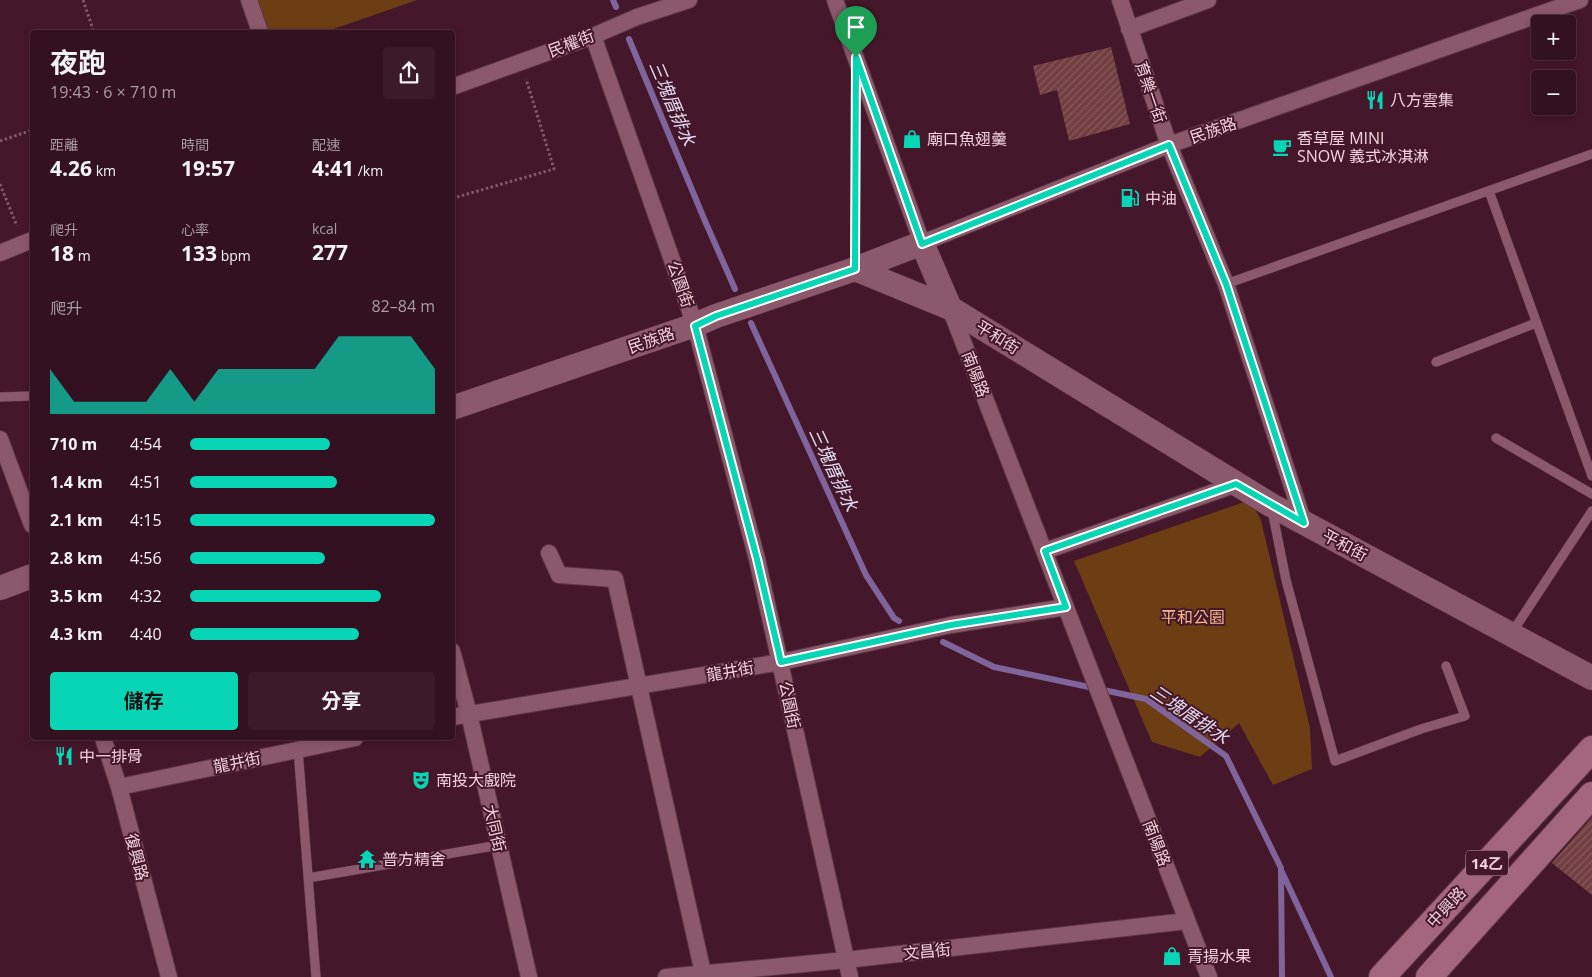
<!DOCTYPE html>
<html lang="zh-TW">
<head>
<meta charset="utf-8">
<style>
  :root { --surface:#341120; --page:#3c1a29; --text:#f1f3f6; --muted:#a99da5; --line:#4e313e; --accent:#08d5b5 }
  body { margin:0; font-family:"Open Sans","Noto Sans TC",sans-serif; background:var(--page); color:var(--text); height:100vh; display:flex; flex-direction:column; font-size:19px; white-space:nowrap }
  * { box-sizing:border-box; margin:0 }
  p { font-size:16px; color:var(--muted) }
  .icon { flex:none; width:28px; height:28px; fill:none; stroke:currentColor; stroke-width:2; stroke-linecap:round; stroke-linejoin:round }
  .map { position:relative; flex:1; overflow:hidden }
  .side { position:absolute; left:30px; top:30px; width:425px; height:710px; display:flex; flex-direction:column; background:var(--surface); border-radius:5px; box-shadow:0 2px 8px #0003,0 0 0 1px var(--line) }
  .side>* { flex:none }
  .buttons { position:absolute; left:1531px; top:15px; display:grid; gap:10px }
  .buttons a { display:grid; place-items:center; width:45px; height:45px; border-radius:5px; background:var(--surface); box-shadow:0 2px 8px #0003,0 0 0 1px var(--line); font-size:25px }
  .pin { position:absolute; display:grid; place-items:center; width:42px; height:42px; color:#fff; margin:-51px -21px; border-radius:50% 50% 50% 0; rotate:-45deg; box-shadow:0 0 5px #0007 }
  .pin .icon { rotate:45deg }
  .round { display:grid; place-items:center; flex:none; width:52px; height:52px; border-radius:5px; background:var(--page) }
  .summary { display:flex; align-items:center; justify-content:space-between; height:85px; padding:0 20px }
  h1 { font-size:28px; font-weight:700; line-height:38px }
  .stats { display:grid; grid-template-columns:repeat(3,1fr); gap:8px; height:85px; padding:5px 20px }
  .stats div { display:grid; align-content:center }
  .stats b { font-size:21px; font-weight:700 }
  .stats small { font-size:14px; font-weight:400 }
  .stats p { font-size:14px }
  .chart { height:140px; padding:10px 20px }
  .chart p { display:flex; justify-content:space-between }
  .chart svg { width:100%; height:90px; margin-top:5px; fill:var(--accent); opacity:.7 }
  .primary-button { display:flex; gap:10px; margin-top:auto; padding:10px 20px }
  .primary-button a { flex:1; height:58px; border-radius:5px; background:var(--accent); color:#111; font-size:20px; font-weight:700; line-height:58px; text-align:center }
  .primary-button a+a { background:var(--page); color:var(--text) }
  ul { padding:0 20px; list-style:none; font-size:16px }
  li { display:grid; grid-template-columns:80px 60px 1fr; align-items:center; height:38px }
  li i { height:12px; border-radius:6px; background:var(--accent) }
  .map>svg:first-child { display:block }
  .green { fill:#6d3d14 }
  .lines { fill:none; stroke-linecap:round; stroke-linejoin:round }
  .stream { stroke:#80659c; stroke-width:6 }
  .building { fill:url(#building-hatch) }
  .service-casing { stroke:#5d3747; stroke-width:10 }
  .minor-casing { stroke:#5d3747; stroke-width:18 }
  .secondary-casing { stroke:#5d3747; stroke-width:25 }
  .primary-casing { stroke:#5d3747; stroke-width:28 }
  .path { stroke:#815969; stroke-width:3; stroke-dasharray:2.5 2.5; stroke-linecap:butt }
  .service { stroke:#8c586b; stroke-width:9 }
  .minor { stroke:#8c586b; stroke-width:16 }
  .secondary { stroke:#8c586b; stroke-width:24 }
  .primary { stroke:#a4667c; stroke-width:26 }
  .route-casing { stroke:#fff; stroke-width:10 }
  .route { stroke:#08d5b5; stroke-width:6 }
  .labels { text-anchor:middle; dominant-baseline:central; stroke-width:4; stroke-linejoin:round; paint-order:stroke }
  .shield { fill:#45172a; stroke:#bd9aa7; stroke-width:1 }
  .shield-label { font-size:15px; font-weight:bold; fill:#f1d2dc }
  .street-label { font-size:16px; fill:#f1d2dc; stroke:#45172a }
  .poi-label { font-size:16px; fill:#f1d2dc; stroke:#45172a; text-anchor:start }
  .park-label { font-size:16px; fill:#f2b68a; stroke:#45172a }
  .water-label { font-size:18px; font-style:italic; fill:#e2dcf2; stroke:#45172a }
</style>
</head>
<body>
<div class="map">
<svg width="1592" height="977" viewBox="0 0 1592 977">
  <defs>
    <pattern id="building-hatch" width="6" height="6" patternUnits="userSpaceOnUse" patternTransform="scale(1.25)"><rect width="6" height="6" fill="#733e41"/><path d="M-1 1l2-2M0 6l6-6M5 7l2-2" fill="none" stroke="#87595c"/></pattern>
  </defs>
  <rect width="100%" height="100%" fill="#45172a"/>
  <path class="green" d="M258,0H417L325,32H269Z
    M1250,500L1261,520L1310,728L1312,769L1273,785L1239,723L1200,757L1152,742L1074,561Z"/>
  <g class="lines">
    <path class="stream" d="M613,0L616,7
      M629,39L705,221L735,289
      M751,323L866,575L894,618L899,621
      M943,642L994,667L1146,699L1226,756L1281,868L1282,977
      M1282,872L1331,977"/>
  </g>
  <path class="building" d="M1111,47L1130,124L1069,141L1057,90L1040,95L1033,66Z
    M1592,817V895L1552,863Z"/>
  <g class="lines">
    <g class="service-casing">
      <path id="service" d="M1489,191L1592,476
        M855,267L856,70
        M1226,284L1592,154
        M1436,362L1536,323
        M0,397L32,396
        M1496,438L1592,494
        M1272,510L1286,580L1335,761L1421,729L1465,716L1446,666
        M1511,634L1592,511
        M298,749L316,977
        M308,878L499,845"/>
    </g>
    <g class="minor-casing">
      <path id="minor" d="M249,0L260,32
        M835,0L922,243L1169,145L1580,0
        M1120,0L1169,145L1226,284L1304,523
        M1129,29L1208,0
        M593,36L695,325L757,559L850,977
        M452,87L593,36L637,17L689,0
        M0,253L32,240
        M950,308L1209,977
        M0,439L32,525
        M1045,551L1237,484
        M549,553L559,575L615,579L703,973
        M452,651L469,714L529,977
        M452,717L781,662L951,625L1066,607
        M103,738L119,787L169,977
        M119,787L355,738
        M666,977L846,960L1187,921"/>
    </g>
    <g class="secondary-casing">
      <path id="secondary" d="M855,269L950,308L1271,505L1592,678
        M452,408L695,325L716,316L855,269L922,243L950,308
        M0,588L32,576"/>
    </g>
    <g class="primary-casing">
      <path id="primary" d="M1382,977L1592,749
        M1429,977L1592,795"/>
    </g>
    <path class="path" d="M83,0L94,32
      M0,141L32,130
      M0,184L17,226
      M457,197L554,169L526,79"/>
    <use href="#service" class="service"/>
    <use href="#minor" class="minor"/>
    <use href="#secondary" class="secondary"/>
    <use href="#primary" class="primary"/>
  </g>
  <g class="lines">
    <g class="route-casing">
      <path id="route" d="M856,57L922,244L1169,145L1226,284L1304,523L1236,484L1045,551L1066,607L951,625L781,662L757,559L695,326L716,316L855,269Z"/>
    </g>
    <use href="#route" class="route"/>
  </g>
  <defs>
    <g id="restaurant-bare" transform="scale(1.5)"><path d="M-5-6h1v4h1v-4h1v4h1v-4h1v5L-1.5 .5V6h-2V.5L-5-1ZM5-6V6H3V1.5H1.5Q1.5-4 5-6Z" fill="#08d5b5" stroke="#45172a" stroke-width="2.5" paint-order="stroke"/></g>
    <g id="shop-bare" transform="scale(1.5)"><path d="M-5-2.5h2.3a2.7 3.5 0 0 1 5.4 0H5L5.5 6h-11ZM-1.5-2.5h3a1.5 2.3 0 0 0-3 0Z" fill="#08d5b5" stroke="#45172a" stroke-width="2.5" paint-order="stroke"/></g>
    <g id="cafe-bare" transform="scale(1.5)"><path d="M-5.5-4.5H6V0H3Q3 3.5 0 3.5H-2.5Q-5.5 3.5-5.5 0ZM3-3.2v2h1.7v-2ZM-6 4.5H4V6H-6Z" fill="#08d5b5" stroke="#45172a" stroke-width="2.5" paint-order="stroke"/></g>
    <g id="fuel-bare" transform="scale(1.5)"><path d="M-5.5-6h7V0h2V4h1.3V-2.5L3-4.5l.8-.8L6-3V5H2.5V1h-1V6h-7ZM-4.2-4.7v3.2H.2V-4.7Z" fill="#08d5b5" stroke="#45172a" stroke-width="2.5" paint-order="stroke"/></g>
    <g id="theatre-bare" transform="scale(1.5)"><path d="M-5-5.5Q0-4 5-5.5V0Q5 5 0 6Q-5 5-5 0ZM-3.3-2.5H-1v1.5H-3.3ZM1-2.5H3.3v1.5H1ZM-2.8 1Q0 5.5 2.8 1Z" fill="#08d5b5" stroke="#45172a" stroke-width="2.5" paint-order="stroke"/></g>
    <g id="temple-bare" transform="scale(1.5)"><path d="M0-6L5-2H3V0L6.5 2.5H4V6H1.5V3h-3V6H-4V2.5H-6.5L-3 0V-2H-5Z" fill="#08d5b5" stroke="#45172a" stroke-width="2.5" paint-order="stroke"/></g>
  </defs>
  <g fill-rule="evenodd">
    <use href="#restaurant-bare" x="1375" y="100"/>
    <use href="#shop-bare" x="912" y="139"/>
    <use href="#cafe-bare" x="1282" y="147"/>
    <use href="#fuel-bare" x="1130" y="198"/>
    <use href="#restaurant-bare" x="64" y="756"/>
    <use href="#theatre-bare" x="421" y="780"/>
    <use href="#temple-bare" x="367" y="859"/>
    <use href="#shop-bare" x="1172" y="956"/>
  </g>
  <g class="labels">
    <rect class="shield" x="1466" y="850.5" width="42" height="25" rx="4"/>
    <g class="shield-label">
      <text x="1487" y="863">14乙</text>
    </g>
    <g class="street-label">
      <text transform="translate(571 43) rotate(-21)">民權街</text>
      <text transform="translate(1151 92) rotate(71)">育樂一街</text>
      <text transform="translate(1213 130) rotate(-19)">民族路</text>
      <text transform="translate(681 284) rotate(71)">公園街</text>
      <text transform="translate(998 337) rotate(32)">平和街</text>
      <text transform="translate(651 340) rotate(-19)">民族路</text>
      <text transform="translate(976 374) rotate(69)">南陽路</text>
      <text transform="translate(1345 545) rotate(28)">平和街</text>
      <text transform="translate(730 671) rotate(-10)">龍井街</text>
      <text transform="translate(790 705) rotate(78)">公園街</text>
      <text transform="translate(237 762) rotate(-12)">龍井街</text>
      <text transform="translate(495 828) rotate(77)">大同街</text>
      <text transform="translate(1157 843) rotate(69)">南陽路</text>
      <text transform="translate(137 857) rotate(75)">復興路</text>
      <text transform="translate(1446 907) rotate(-47)">中興路</text>
      <text transform="translate(927 951) rotate(-6)">文昌街</text>
    </g>
    <g class="poi-label">
      <text x="1390" y="100">八方雲集</text>
      <text x="1297" y="138">香草屋 MINI<tspan x="1297" dy="18">SNOW 義式冰淇淋</tspan></text>
      <text x="927" y="139">廟口魚翅羹</text>
      <text x="1145" y="198">中油</text>
      <text x="79" y="756">中一排骨</text>
      <text x="436" y="780">南投大戲院</text>
      <text x="382" y="859">普方精舍</text>
      <text x="1187" y="956">青揚水果</text>
    </g>
    <g class="park-label">
      <text x="1193" y="617">平和公園</text>
    </g>
    <g class="water-label">
      <text transform="translate(673 103) rotate(67)">三塊厝排水</text>
      <text transform="translate(834 469) rotate(65)">三塊厝排水</text>
      <text transform="translate(1190 714) rotate(34)">三塊厝排水</text>
    </g>
  </g>
</svg>
<div class="buttons">
<a>+</a>
<a>−</a>
</div>
<div class="pin" style="left:856px;top:57px;background:#1e9e55"><svg class="icon" aria-label="arrive" viewBox="0 0 24 24"><path d="M6 21V4h12l-3 4 3 4H6"/></svg></div>
<section class="side">
<div class="summary"><div><h1>夜跑</h1><p>19:43 · 6 × 710 m</p></div><a class="round"><svg class="icon" aria-label="share" viewBox="0 0 24 24"><path d="M12 15V3M7 8l5-5 5 5M5 13v7h14v-7"/></svg></a></div>
<div class="stats">
<div><p>距離</p><b>4.26<small> km</small></b></div>
<div><p>時間</p><b>19:57</b></div>
<div><p>配速</p><b>4:41<small> /km</small></b></div>
</div>
<div class="stats">
<div><p>爬升</p><b>18<small> m</small></b></div>
<div><p>心率</p><b>133<small> bpm</small></b></div>
<div><p>kcal</p><b>277</b></div>
</div>
<div class="chart"><p><span>爬升</span>82–84 m</p>
<svg viewBox="0 0 160 44" preserveAspectRatio="none"><path d="M0 44V22L10 38L20 38L30 38L40 38L50 22L60 38L70 22L80 22L90 22L100 22L110 22L120 6L130 6L140 6L150 6L160 22V44z"/></svg>
</div>
<ul>
<li><b>710 m</b>4:54<i style="width:57%"></i></li>
<li><b>1.4 km</b>4:51<i style="width:60%"></i></li>
<li><b>2.1 km</b>4:15<i style="width:100%"></i></li>
<li><b>2.8 km</b>4:56<i style="width:55%"></i></li>
<li><b>3.5 km</b>4:32<i style="width:78%"></i></li>
<li><b>4.3 km</b>4:40<i style="width:69%"></i></li>
</ul>
<div class="primary-button"><a>儲存</a><a>分享</a></div>
</section>
</div>
</body>
</html>
